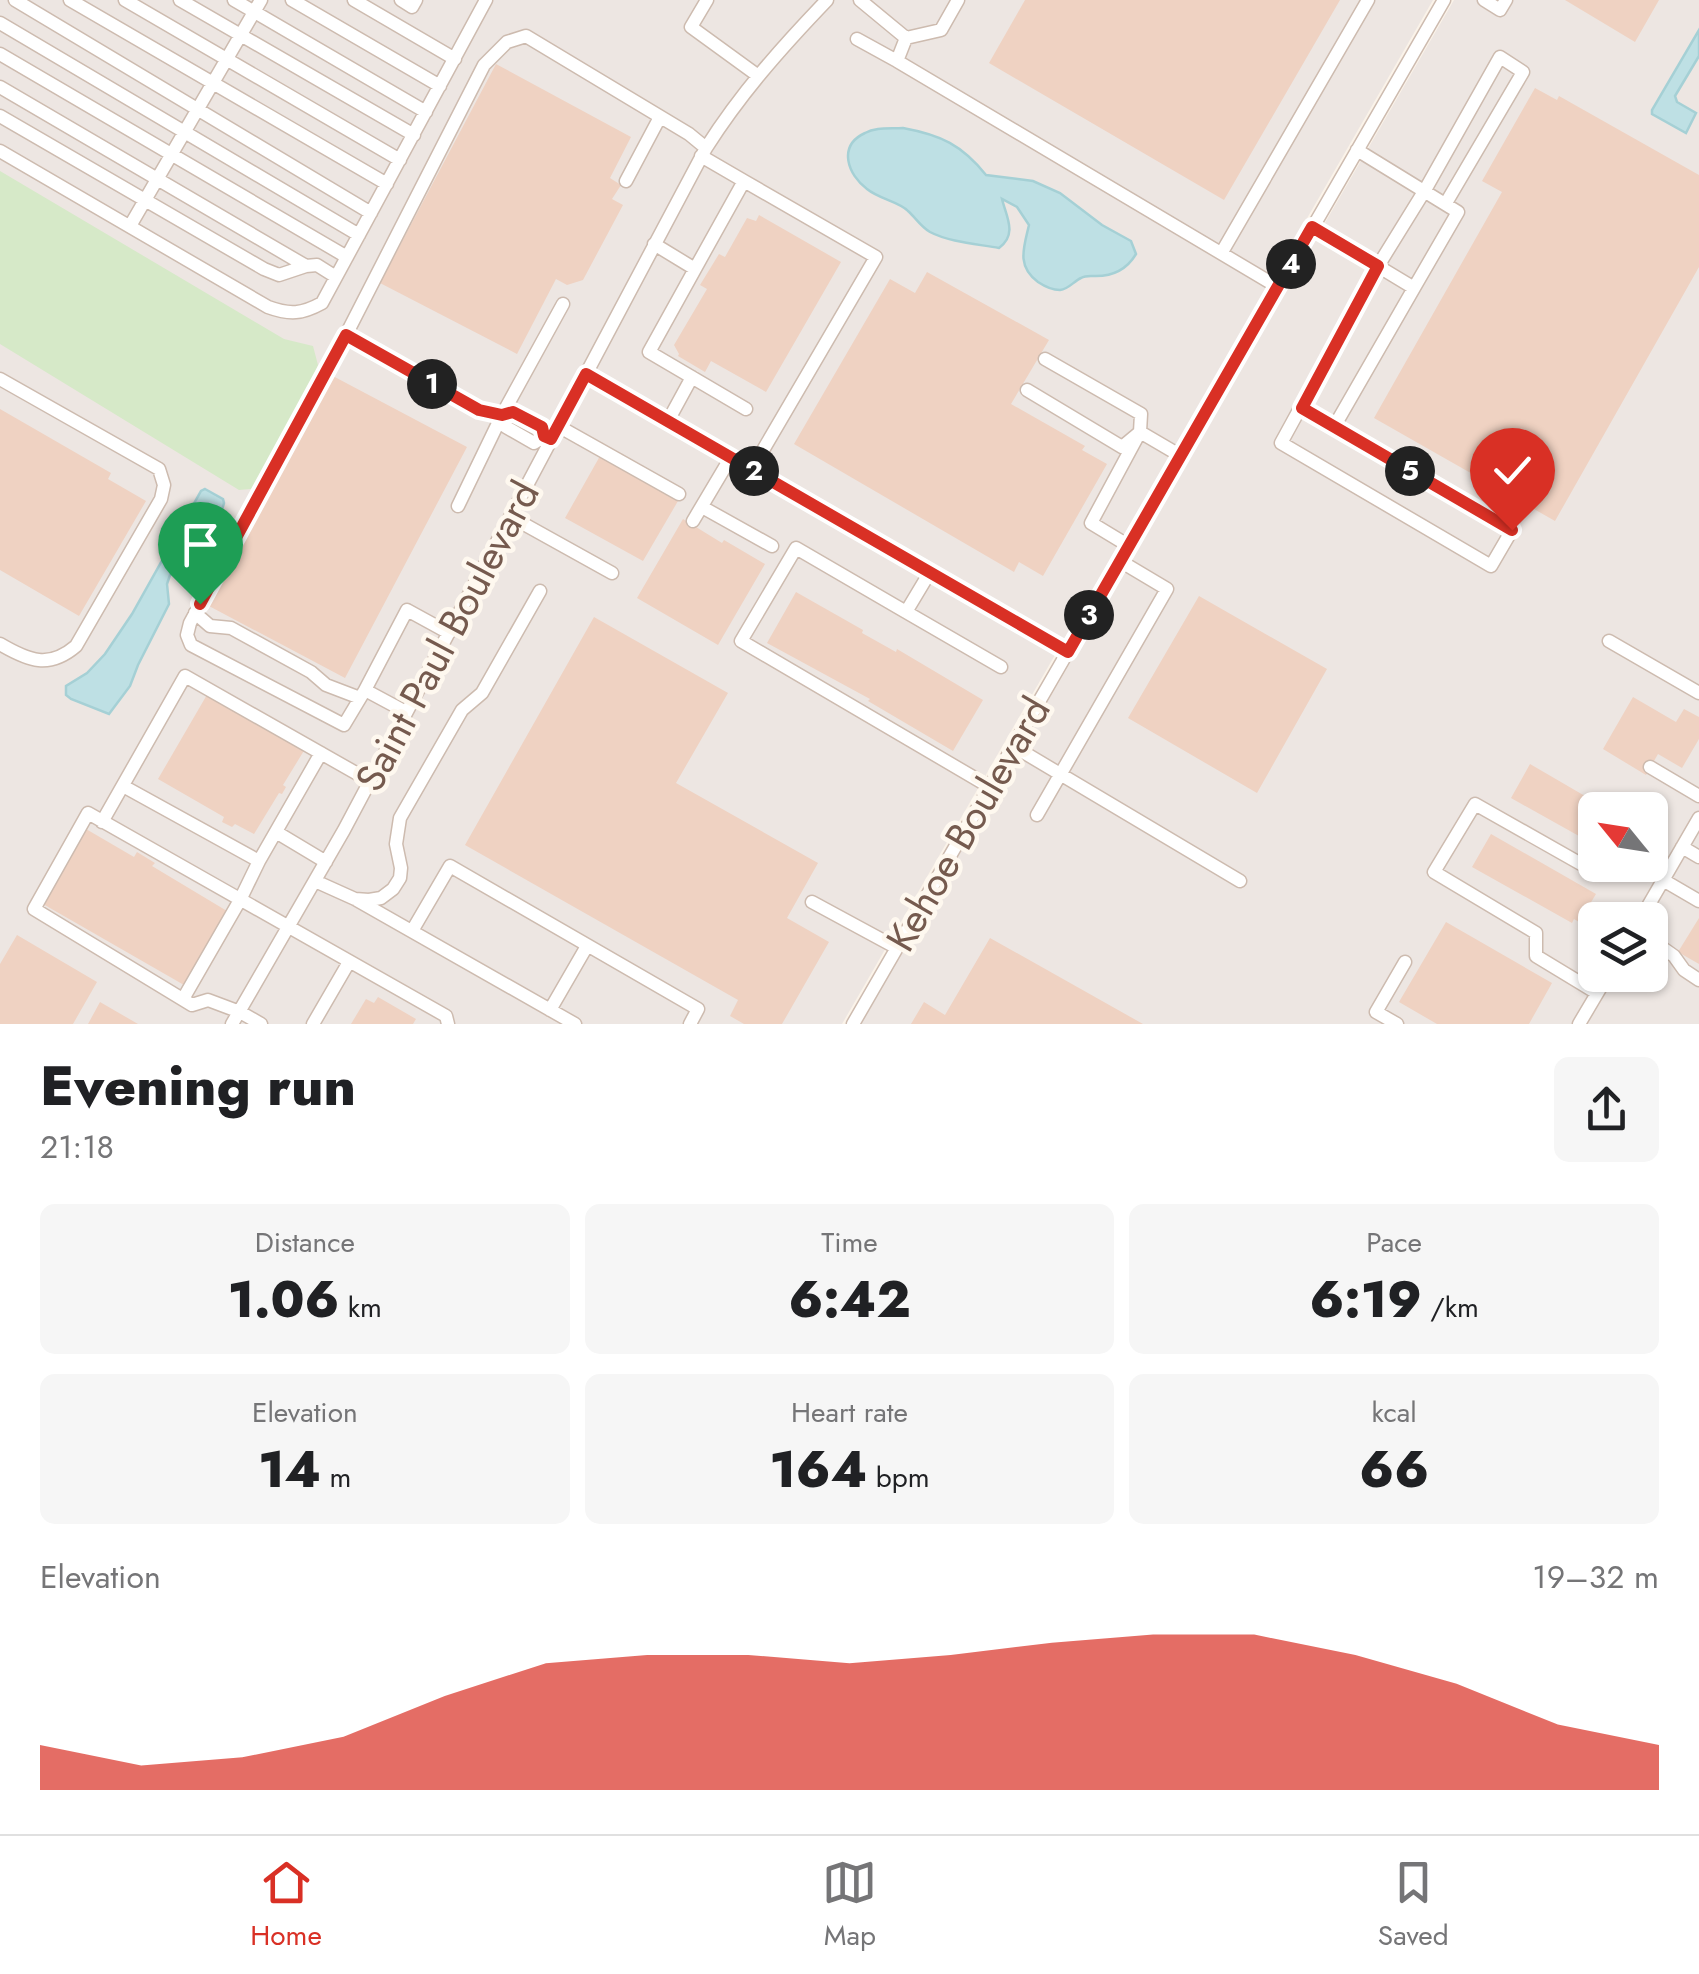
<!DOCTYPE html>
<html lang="en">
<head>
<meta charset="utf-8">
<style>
  :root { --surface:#fff; --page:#f6f6f6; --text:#202124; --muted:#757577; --line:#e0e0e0; --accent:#d93025 }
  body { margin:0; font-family:Jost,sans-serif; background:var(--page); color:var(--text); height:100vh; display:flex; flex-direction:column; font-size:38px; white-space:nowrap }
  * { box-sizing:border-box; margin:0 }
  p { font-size:32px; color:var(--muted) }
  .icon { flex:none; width:55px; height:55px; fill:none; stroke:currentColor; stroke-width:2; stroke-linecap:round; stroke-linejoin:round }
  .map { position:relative; height:1024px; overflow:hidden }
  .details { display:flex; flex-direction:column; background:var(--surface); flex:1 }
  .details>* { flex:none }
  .needle { width:65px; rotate:300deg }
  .fabs { position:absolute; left:1578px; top:792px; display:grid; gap:20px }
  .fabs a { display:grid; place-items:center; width:90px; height:90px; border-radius:15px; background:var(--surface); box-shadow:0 2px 8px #0004; font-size:50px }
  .pin { position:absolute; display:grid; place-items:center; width:85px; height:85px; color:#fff; margin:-102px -42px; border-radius:50% 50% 50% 0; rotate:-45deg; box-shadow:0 0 10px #0007 }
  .pin .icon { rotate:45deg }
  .km { position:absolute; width:50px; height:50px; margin:-25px; border-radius:50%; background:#222; color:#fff; font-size:28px; line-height:50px; text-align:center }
  .round { display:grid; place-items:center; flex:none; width:105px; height:105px; border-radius:15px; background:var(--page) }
  .headline { display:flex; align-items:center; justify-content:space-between; height:170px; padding:0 40px }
  h1 { font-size:55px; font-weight:800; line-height:75px }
  .stats { display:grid; grid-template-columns:repeat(3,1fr); gap:15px; height:170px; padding:10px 40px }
  .stats div { display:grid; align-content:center; border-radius:15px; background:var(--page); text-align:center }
  .stats b { font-size:50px; font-weight:800 }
  .stats small { font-size:28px; font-weight:400 }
  .stats p { font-size:28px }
  .chart { height:280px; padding:20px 40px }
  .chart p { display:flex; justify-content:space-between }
  .chart svg { width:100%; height:180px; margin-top:10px; fill:var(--accent); opacity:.7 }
  .tabs { display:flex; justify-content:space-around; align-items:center; height:140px; border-top:2px solid var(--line); background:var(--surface); font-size:28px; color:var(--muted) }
  .tabs a { display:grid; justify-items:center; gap:5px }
  .tabs .on { color:var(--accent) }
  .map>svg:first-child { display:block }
  .industrial { fill:#ede6e2; fill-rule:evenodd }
  .green { fill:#d6e9c8 }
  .water { fill:#bee0e4; stroke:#a5d0d5; stroke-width:2.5 }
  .building { fill:#efd2c2 }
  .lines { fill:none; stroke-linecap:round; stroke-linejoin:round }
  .minor-casing { stroke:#cdbbaf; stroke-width:15 }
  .minor { stroke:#fff; stroke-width:12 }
  .route-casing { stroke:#fff; stroke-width:20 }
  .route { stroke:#d93025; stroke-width:12 }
  .labels { text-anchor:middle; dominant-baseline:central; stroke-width:9; stroke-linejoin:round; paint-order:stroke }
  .street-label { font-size:40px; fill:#755a4e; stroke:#fef8ef }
</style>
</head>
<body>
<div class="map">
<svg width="1699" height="1024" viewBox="0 0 1699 1024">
  <rect width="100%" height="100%" fill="#fbf3e9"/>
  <path class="industrial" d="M0,0H1433L842,1024H0Z
    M1454,0H1699V1024H861ZM1595,810H1650V865H1595ZM1595,920H1650V975H1595Z"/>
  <path class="green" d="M0,171L284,339L313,346L318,365L303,412L260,488L239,490L0,344Z"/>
  <path class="water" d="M1699,30V56L1675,96L1677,102L1696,113L1686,133L1652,114V110Z
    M903,128C941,135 962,145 986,175L1033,181L1060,193L1102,225L1131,241L1136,254C1127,269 1113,276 1096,276C1090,276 1086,275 1081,278C1074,281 1069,289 1060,290C1053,290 1044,286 1038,282C1016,266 1024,247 1029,225L1017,207L1002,199C1006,216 1018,234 999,248C977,244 949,242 930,232C920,226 916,218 908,211C900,202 879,199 867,189C848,175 837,146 865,133C876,127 890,129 903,128Z
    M205,489L223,499L224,503L222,510L199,553L192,562L179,567L170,575L167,584L169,604L138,665L130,686L109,714L71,699L66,695V686L87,673L105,654L132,614L201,491Z"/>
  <path class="building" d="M1025,0H1340L1224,200L989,63Z
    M1565,0H1659L1635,42Z
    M496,64L631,137L610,178L621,185L612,199L623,205L583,280L567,285L556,279L517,354L380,283Z
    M1535,88L1557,100L1559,96L1699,175V267L1555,521L1374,418L1502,192L1482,181Z
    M759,215L841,262L766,392L711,361L705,372L678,356L679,354L674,345L707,289L700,285L719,254L725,257L747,218L756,221Z
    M927,272L1049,340L1011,404L1085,446L1082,450L1107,464L1043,576L1019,562L1014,572L794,444L890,279L915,293Z
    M331,375L467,447L345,678L209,606Z
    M0,409L111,473L108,479L146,501L79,616L0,570Z
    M600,456L678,501L643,561L565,518Z
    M683,519L722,543L724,540L765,564L718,645L637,598Z
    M796,592L863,630L862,633L896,652L897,649L983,700L953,751L868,701L870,699L767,643Z
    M1199,596L1327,669L1257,793L1128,718Z
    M594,617L728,693L676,783L818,863L787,918L829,942L782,1024H744L730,1016L738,1000L465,845Z
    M208,693L305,749L283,785L286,787L282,794L279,793L254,834L235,824L232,827L222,822L224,817L158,779Z
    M1633,697L1676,722L1684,709L1699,717V739L1682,768L1658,754L1646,775L1603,749Z
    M1530,764L1609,810H1595V845L1511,798Z
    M86,829L134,857L137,852L155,863L152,866L227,911L184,985L43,904Z
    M1491,834L1596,894L1579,922L1574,919L1572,923L1472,867Z
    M1699,918V964L1678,952Z
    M1446,922L1552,983L1529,1024H1437L1399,1002Z
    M17,935L97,982L73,1024H0V964Z
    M990,938L1143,1024H911L924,1002L945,1015Z
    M378,997L416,1019L413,1024H351L366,999L374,1003Z
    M100,1002L138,1024H88Z"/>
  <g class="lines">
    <g class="minor-casing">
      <path id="minor" d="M15,0L371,213
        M70,0L387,184
        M125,0L400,160
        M180,0L414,135
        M234,0L426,112
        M292,0L440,86
        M354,0L455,59
        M401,0L412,7L416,0
        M707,0L691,27L757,75
        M860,0L906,38L941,30L958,0
        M1484,0L1500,10L1506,0
        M0,23L359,235
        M906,38L897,61L1278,287
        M857,39L897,61
        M0,54L347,257
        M0,87L306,266L279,275L264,269L0,116
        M1357,150L1458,212L1414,288
        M0,151L268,307C290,315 302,314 322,303L486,0
        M626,181L660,117
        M744,181L876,257L752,469
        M130,226L261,0
        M1313,227L1414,288L1334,427L1512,530L1491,566L1281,443L1378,266L1425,190L1500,57L1523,72L1446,203
        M654,244L695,269L744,181L701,156
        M1222,252L1368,0
        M306,266L317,265L336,277
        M695,269L649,352L746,409
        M346,335L479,411L502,415L513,413L541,427L545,436L551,439
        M1045,359L1141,414L1140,432L1181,456
        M586,374L1068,652
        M0,379L159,469L164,485L161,499L76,646C49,669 29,661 0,644
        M1027,390L1122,447L1140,432L1091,523L1129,546
        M1301,408L1334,427
        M502,415L506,427L534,443L545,436
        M668,421L692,377
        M558,426L679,494
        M458,506L502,415L563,304
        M702,507L772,546
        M693,521L731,457
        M507,522L522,523L612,573
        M930,572L906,612L796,548L741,641L990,787
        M906,612L1001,667
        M195,613L210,626L231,628L311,672L326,685L360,698
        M1609,641L1699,693
        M365,690L344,725L191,645L187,635L190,623L346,335L484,65L507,42L526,36L689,134L706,148
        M406,712L365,690L407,610L449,633
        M1013,746L1240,881
        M1650,767L1699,796
        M123,786L259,861L321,753
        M1037,815L1167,589L1120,561
        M102,822L185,676L370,781
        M276,832L326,862
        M1682,847L1699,857
        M1581,864L1475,804L1434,872L1536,933V956L1597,993
        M1663,880L1699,901
        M315,881L355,899L575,1024
        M355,899L369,900L381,898L393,889L400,878L401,868L396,844L400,818L462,710L482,693L540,591
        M812,902L897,948
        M1640,920L1699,818
        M412,931L450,866L698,1009L690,1024
        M1650,939L1674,956L1684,970L1699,980
        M183,999L240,900L259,861
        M550,1010L587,946
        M232,1024L344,830L706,148C741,93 781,48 827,0
        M261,1024L240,1012L208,1000L192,1005L34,909L88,813L446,1016L448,1024
        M313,1024L349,962
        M853,1024L1444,0
        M1397,1024L1376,1012L1405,962
        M1579,1024L1608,975"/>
    </g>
    <use href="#minor" class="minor"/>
  </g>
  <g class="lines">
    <g class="route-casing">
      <path id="route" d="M200,604L346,335L479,410L502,415L513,412L542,427L544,436L551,439L586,374L1068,652L1312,227L1378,266L1302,408L1512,530"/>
    </g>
    <use href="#route" class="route"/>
  </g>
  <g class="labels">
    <g class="street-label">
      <text transform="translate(447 636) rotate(-62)">Saint Paul Boulevard</text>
      <text transform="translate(968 824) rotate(-60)">Kehoe Boulevard</text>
    </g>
  </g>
</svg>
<div class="fabs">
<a><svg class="needle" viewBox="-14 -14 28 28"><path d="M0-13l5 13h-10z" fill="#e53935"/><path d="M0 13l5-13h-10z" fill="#757577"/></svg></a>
<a><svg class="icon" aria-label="layers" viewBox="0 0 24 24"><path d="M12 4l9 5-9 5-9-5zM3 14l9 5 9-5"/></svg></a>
</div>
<div class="pin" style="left:200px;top:604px;background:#1e9e55"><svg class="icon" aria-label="arrive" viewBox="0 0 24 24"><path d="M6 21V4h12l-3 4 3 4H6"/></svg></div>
<div class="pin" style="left:1512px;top:530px;background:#d93025"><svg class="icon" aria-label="check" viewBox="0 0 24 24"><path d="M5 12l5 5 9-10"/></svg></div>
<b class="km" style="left:432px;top:384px">1</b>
<b class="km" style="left:754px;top:471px">2</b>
<b class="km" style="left:1089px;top:615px">3</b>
<b class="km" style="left:1291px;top:264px">4</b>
<b class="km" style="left:1410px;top:471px">5</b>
</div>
<section class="details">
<div class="headline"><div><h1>Evening run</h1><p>21:18</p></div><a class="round"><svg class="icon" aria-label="share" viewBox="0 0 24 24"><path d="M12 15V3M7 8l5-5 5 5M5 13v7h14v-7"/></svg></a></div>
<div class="stats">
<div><p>Distance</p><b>1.06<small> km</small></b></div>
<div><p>Time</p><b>6:42</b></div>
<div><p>Pace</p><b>6:19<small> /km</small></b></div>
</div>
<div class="stats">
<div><p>Elevation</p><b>14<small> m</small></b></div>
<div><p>Heart rate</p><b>164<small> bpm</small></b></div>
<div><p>kcal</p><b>66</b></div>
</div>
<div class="chart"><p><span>Elevation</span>19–32 m</p>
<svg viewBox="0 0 160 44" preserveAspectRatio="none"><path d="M0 44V33L10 38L20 36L30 31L40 21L50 13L60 11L70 11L80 13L90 11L100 8L110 6L120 6L130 11L140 18L150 28L160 33V44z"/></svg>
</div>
</section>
<nav class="tabs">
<a class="on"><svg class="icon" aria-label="home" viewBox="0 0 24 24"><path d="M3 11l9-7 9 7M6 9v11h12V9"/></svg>Home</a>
<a><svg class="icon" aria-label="map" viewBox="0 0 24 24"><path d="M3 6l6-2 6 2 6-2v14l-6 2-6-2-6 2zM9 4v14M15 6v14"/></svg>Map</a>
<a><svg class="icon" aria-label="saved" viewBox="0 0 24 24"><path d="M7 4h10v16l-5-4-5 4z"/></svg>Saved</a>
</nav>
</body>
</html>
